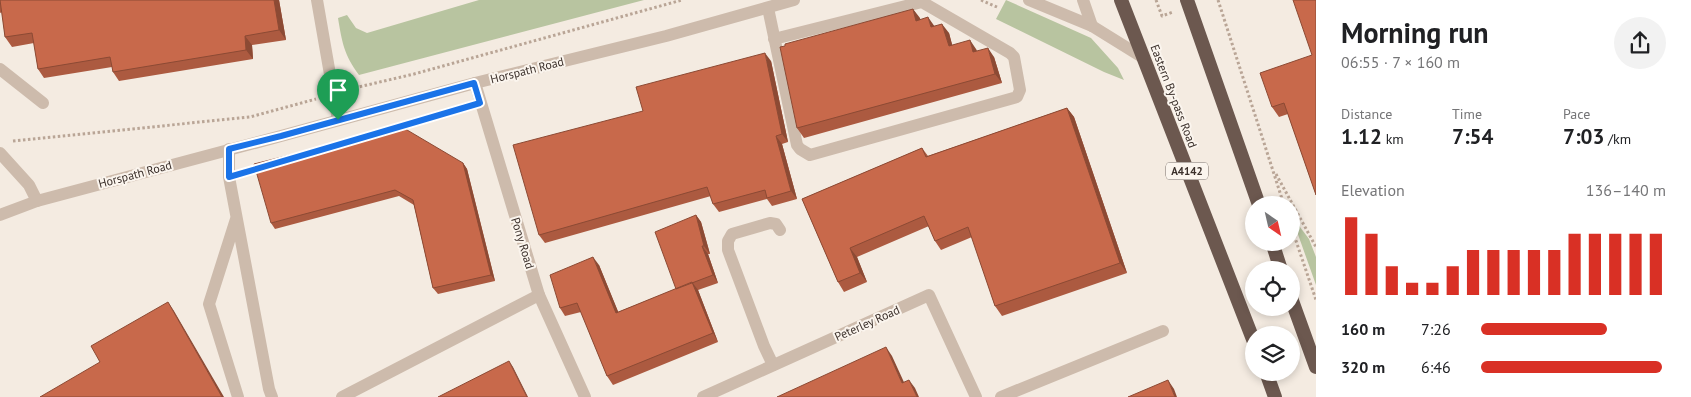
<!DOCTYPE html>
<html lang="en">
<head>
<meta charset="utf-8">
<style>
  :root { --surface:#fff; --page:#f2f2f2; --text:#202124; --muted:#757577; --accent:#d93025 }
  body { margin:0; font-family:"PT Sans",sans-serif; background:var(--page); color:var(--text); height:100vh; display:flex; flex-direction:column; font-size:19px; white-space:nowrap }
  * { box-sizing:border-box; margin:0 }
  p { font-size:16px; color:var(--muted) }
  .icon { flex:none; width:28px; height:28px; fill:none; stroke:currentColor; stroke-width:2; stroke-linecap:round; stroke-linejoin:round }
  .map { position:relative; flex:1; overflow:hidden }
  .details { display:flex; flex-direction:column; background:var(--surface); width:375px }
  .details>* { flex:none }
  .needle { width:32px; rotate:146deg }
  .tools { position:absolute; left:1245px; top:196px; display:grid; gap:10px }
  .tools a { display:grid; place-items:center; width:55px; height:55px; border-radius:50%; background:var(--surface); box-shadow:0 2px 8px #0003; font-size:25px }
  .pin { position:absolute; display:grid; place-items:center; width:42px; height:42px; color:#fff; margin:-51px -21px; border-radius:50% 50% 50% 0; rotate:-45deg; box-shadow:0 0 5px #0007 }
  .pin .icon { rotate:45deg }
  .round { display:grid; place-items:center; flex:none; width:52px; height:52px; border-radius:26px; background:var(--page) }
  .headline { display:flex; align-items:center; justify-content:space-between; height:85px; padding:0 25px }
  h1 { font-size:28px; font-weight:700; line-height:38px }
  .stats { display:grid; grid-template-columns:repeat(3,1fr); gap:8px; height:85px; padding:5px 25px }
  .stats div { display:grid; align-content:center }
  .stats b { font-size:21px; font-weight:700 }
  .stats small { font-size:14px; font-weight:400 }
  .stats p { font-size:14px }
  .chart { height:140px; padding:10px 25px }
  .chart p { display:flex; justify-content:space-between }
  .chart svg { width:100%; height:90px; margin-top:5px; stroke:var(--accent); stroke-width:6 }
  ul { padding:0 25px; list-style:none; font-size:16px }
  li { display:grid; grid-template-columns:80px 60px 1fr; align-items:center; height:38px }
  li i { height:12px; border-radius:6px; background:var(--accent) }
  main { display:flex; flex:1; min-height:0 }
  .map>svg:first-child { display:block }
  .grass { fill:#b8c4a0 }
  .lines { fill:none; stroke-linecap:round; stroke-linejoin:round }
  .path { stroke:#b9a596; stroke-width:3; stroke-dasharray:2.5 2.5; stroke-linecap:butt }
  .service { stroke:#cdbbac; stroke-width:12 }
  .minor { stroke:#cdbbac; stroke-width:12 }
  .tertiary { stroke:#cdbbac; stroke-width:12 }
  .trunk { stroke:#6c584f; stroke-width:14 }
  .wall { fill:#ac5a40 }
  .shaded-wall { fill:#8c4a34 }
  .building { fill:#c8694b; stroke:#8c4a34 }
  .route-casing { stroke:#fff; stroke-width:10 }
  .route { stroke:#1a73e8; stroke-width:6 }
  .labels { text-anchor:middle; dominant-baseline:central; stroke-width:4; stroke-linejoin:round; paint-order:stroke }
  .shield { fill:#fbf5ee; stroke:#756b66; stroke-width:1 }
  .shield-label { font-size:11px; font-weight:bold; fill:#3b302b }
  .street-label { font-size:12px; fill:#3b302b; stroke:#fbf5ee }
</style>
</head>
<body>
<main>
<div class="map">
<svg width="1316" height="397" viewBox="0 0 1316 397">
  <rect width="100%" height="100%" fill="#f4ebe1"/>
  <path class="grass" d="M479,0H644L359,75C344,55 342,42 338,18L347,15L356,28L367,33Z
    M1006,0L1091,38L1118,68L1124,80L1104,72L996,19Z
    M1294,219L1309,239L1316,257V285L1295,226Z"/>
  <g class="lines">
    <path class="path" d="M981,0L997,7
      M1156,0L1162,16L1173,12
      M1218,0L1284,205
      M350,89L414,74L682,0
      M373,135L463,108
      M13,141L250,117L316,99
      M246,172L259,168
      M1276,174L1316,247
      M1291,226L1316,300"/>
    <path class="service" d="M317,0L338,120
      M1083,0L1092,26
      M768,8L797,145L800,149L810,155L1017,97L1020,90L1014,57L1010,53L922,2L774,39
      M0,69L43,103
      M229,149V177L269,389L272,397
      M236,219L209,304L238,397
      M773,365L764,346L728,250V241L732,234L770,223L776,224L780,230
      M342,397L539,295
      M1001,397L1163,331"/>
    <path class="minor" d="M475,83L539,295L585,397
      M0,153L29,185L37,201
      M703,397L929,295L976,397"/>
    <path class="tertiary" d="M1029,0L1092,26L1142,57
      M0,215L37,201L281,136L475,83L666,36L794,0"/>
    <path class="trunk" d="M1121,0L1254,342
      M1187,0L1259,205
      M1272,242L1281,270
      M1291,298L1316,367
      M1266,372L1275,397"/>
  </g>
  <path class="wall" d="M0,0H279L286,40L252,45L253,59L119,81L113,72L112,67L44,78L38,69L34,43L12,47L5,37L2,12L0,13Z
    M1316,0V195L1288,114L1279,117L1272,107L1312,55Z
    M913,9L920,20L949,33L952,45L976,49L977,51L994,57L1002,83L804,138L797,128Z
    M771,61L788,142L782,144L797,199L772,206L767,199L719,212L713,204L711,196L545,243L539,235L643,111Z
    M1067,108L1074,117L1127,273L1002,316L995,306L972,237L941,250L935,241L929,226L857,257L867,282L844,292L838,282L802,199L922,148L928,156Z
    M463,163L467,169L495,281L438,294L433,288L414,205L399,196L275,229L271,223Z
    M696,215L701,222L710,254H708L718,283L698,290L718,342L613,385L607,376L581,312L565,316L560,308L599,265L618,312L676,289Z"/>
  <path class="shaded-wall" d="M274,0H279L286,40L279,30Z
    M913,9L920,18L923,30L916,21Z
    M928,17L935,27H931Z
    M942,24L949,33L955,55L949,46Z
    M245,36L252,45L253,59L246,50Z
    M970,40L976,49L979,61L973,52Z
    M988,48L994,57L1002,83L995,74Z
    M765,53L771,61L788,142L782,134Z
    M1067,108L1074,117L1127,273L1120,263Z
    M776,136L782,144L797,199L791,191Z
    M463,163L467,169L495,281L491,275Z
    M696,215L701,222L710,254L704,246Z
    M702,246L708,254L718,283L713,275Z
    M850,248L857,257L867,282L860,273Z
    M593,257L599,265L622,321L616,313Z
    M692,282L698,290L718,342L713,333Z
    M168,302L174,311L224,397H222Z
    M886,347L892,356L908,391L902,383Z
    M509,361L513,367L528,397H527Z
    M909,380L915,388L919,397H917Z
    M1168,380L1174,389L1177,397H1175Z"/>
  <path class="building" d="M0,0H274L279,30L245,36L246,50L113,72L110,57L38,69L32,33L5,37Z
    M1293,0H1316V195L1284,103L1272,107L1260,73L1312,55Z
    M913,9L916,21L928,17L931,27L942,24L949,46L970,40L973,52L988,48L995,74L797,128L780,47L785,46V44Z
    M765,53L782,134L776,136L791,191L767,198L765,190L713,204L707,187L539,235L513,145L643,111L636,87Z
    M1067,108L1120,263L995,306L968,227L935,241L924,216L850,248L860,273L838,282L802,199L922,148L926,157Z
    M402,127L463,163L491,275L433,288L413,200L395,190L271,223L254,164Z
    M696,215L704,246H702L713,275L676,289L655,232Z
    M593,257L616,313L692,282L713,333L607,376L577,303L560,308L550,275Z
    M168,302L222,397H40L100,362L91,346Z
    M886,347L902,383L909,380L917,397H777Z
    M509,361L527,397H438Z
    M1168,380L1175,397H1128Z"/>
  <g class="lines">
    <g class="route-casing">
      <path id="route" d="M474,83L480,103L229,177V149L281,136Z"/>
    </g>
    <use href="#route" class="route"/>
  </g>
  <g class="labels">
    <rect class="shield" x="1166" y="162.5" width="42" height="17" rx="4"/>
    <g class="shield-label">
      <text x="1187" y="171">A4142</text>
    </g>
    <g class="street-label">
      <text transform="translate(527 70) rotate(-14)">Horspath Road</text>
      <text transform="translate(1174 96) rotate(69)">Eastern By-pass Road</text>
      <text transform="translate(135 174) rotate(-15)">Horspath Road</text>
      <text transform="translate(523 243) rotate(73)">Pony Road</text>
      <text transform="translate(867 323) rotate(-24)">Peterley Road</text>
    </g>
  </g>
</svg>
<div class="tools">
<a><svg class="needle" viewBox="-14 -14 28 28"><path d="M0-13l5 13h-10z" fill="#e53935"/><path d="M0 13l5-13h-10z" fill="#757577"/></svg></a>
<a><svg class="icon" aria-label="locate" viewBox="0 0 24 24"><circle cx="12" cy="12" r="6"/><path d="M12 2v4M12 18v4M2 12h4M18 12h4"/></svg></a>
<a><svg class="icon" aria-label="layers" viewBox="0 0 24 24"><path d="M12 4l9 5-9 5-9-5zM3 14l9 5 9-5"/></svg></a>
</div>
<div class="pin" style="left:338px;top:120px;background:#1e9e55"><svg class="icon" aria-label="arrive" viewBox="0 0 24 24"><path d="M6 21V4h12l-3 4 3 4H6"/></svg></div>
</div>
<section class="details">
<div class="headline"><div><h1>Morning run</h1><p>06:55 · 7 × 160 m</p></div><a class="round"><svg class="icon" aria-label="share" viewBox="0 0 24 24"><path d="M12 15V3M7 8l5-5 5 5M5 13v7h14v-7"/></svg></a></div>
<div class="stats">
<div><p>Distance</p><b>1.12<small> km</small></b></div>
<div><p>Time</p><b>7:54</b></div>
<div><p>Pace</p><b>7:03<small> /km</small></b></div>
</div>
<div class="chart"><p><span>Elevation</span>136–140 m</p>
<svg viewBox="0 0 160 44" preserveAspectRatio="none"><path d="M5 44V6M15 44V14M25 44V30M35 44V38M45 44V38M55 44V30M65 44V22M75 44V22M85 44V22M95 44V22M105 44V22M115 44V14M125 44V14M135 44V14M145 44V14M155 44V14"/></svg>
</div>
<ul>
<li><b>160 m</b>7:26<i style="width:68%"></i></li>
<li><b>320 m</b>6:46<i style="width:98%"></i></li>
</ul>
</section>
</main>
</body>
</html>
